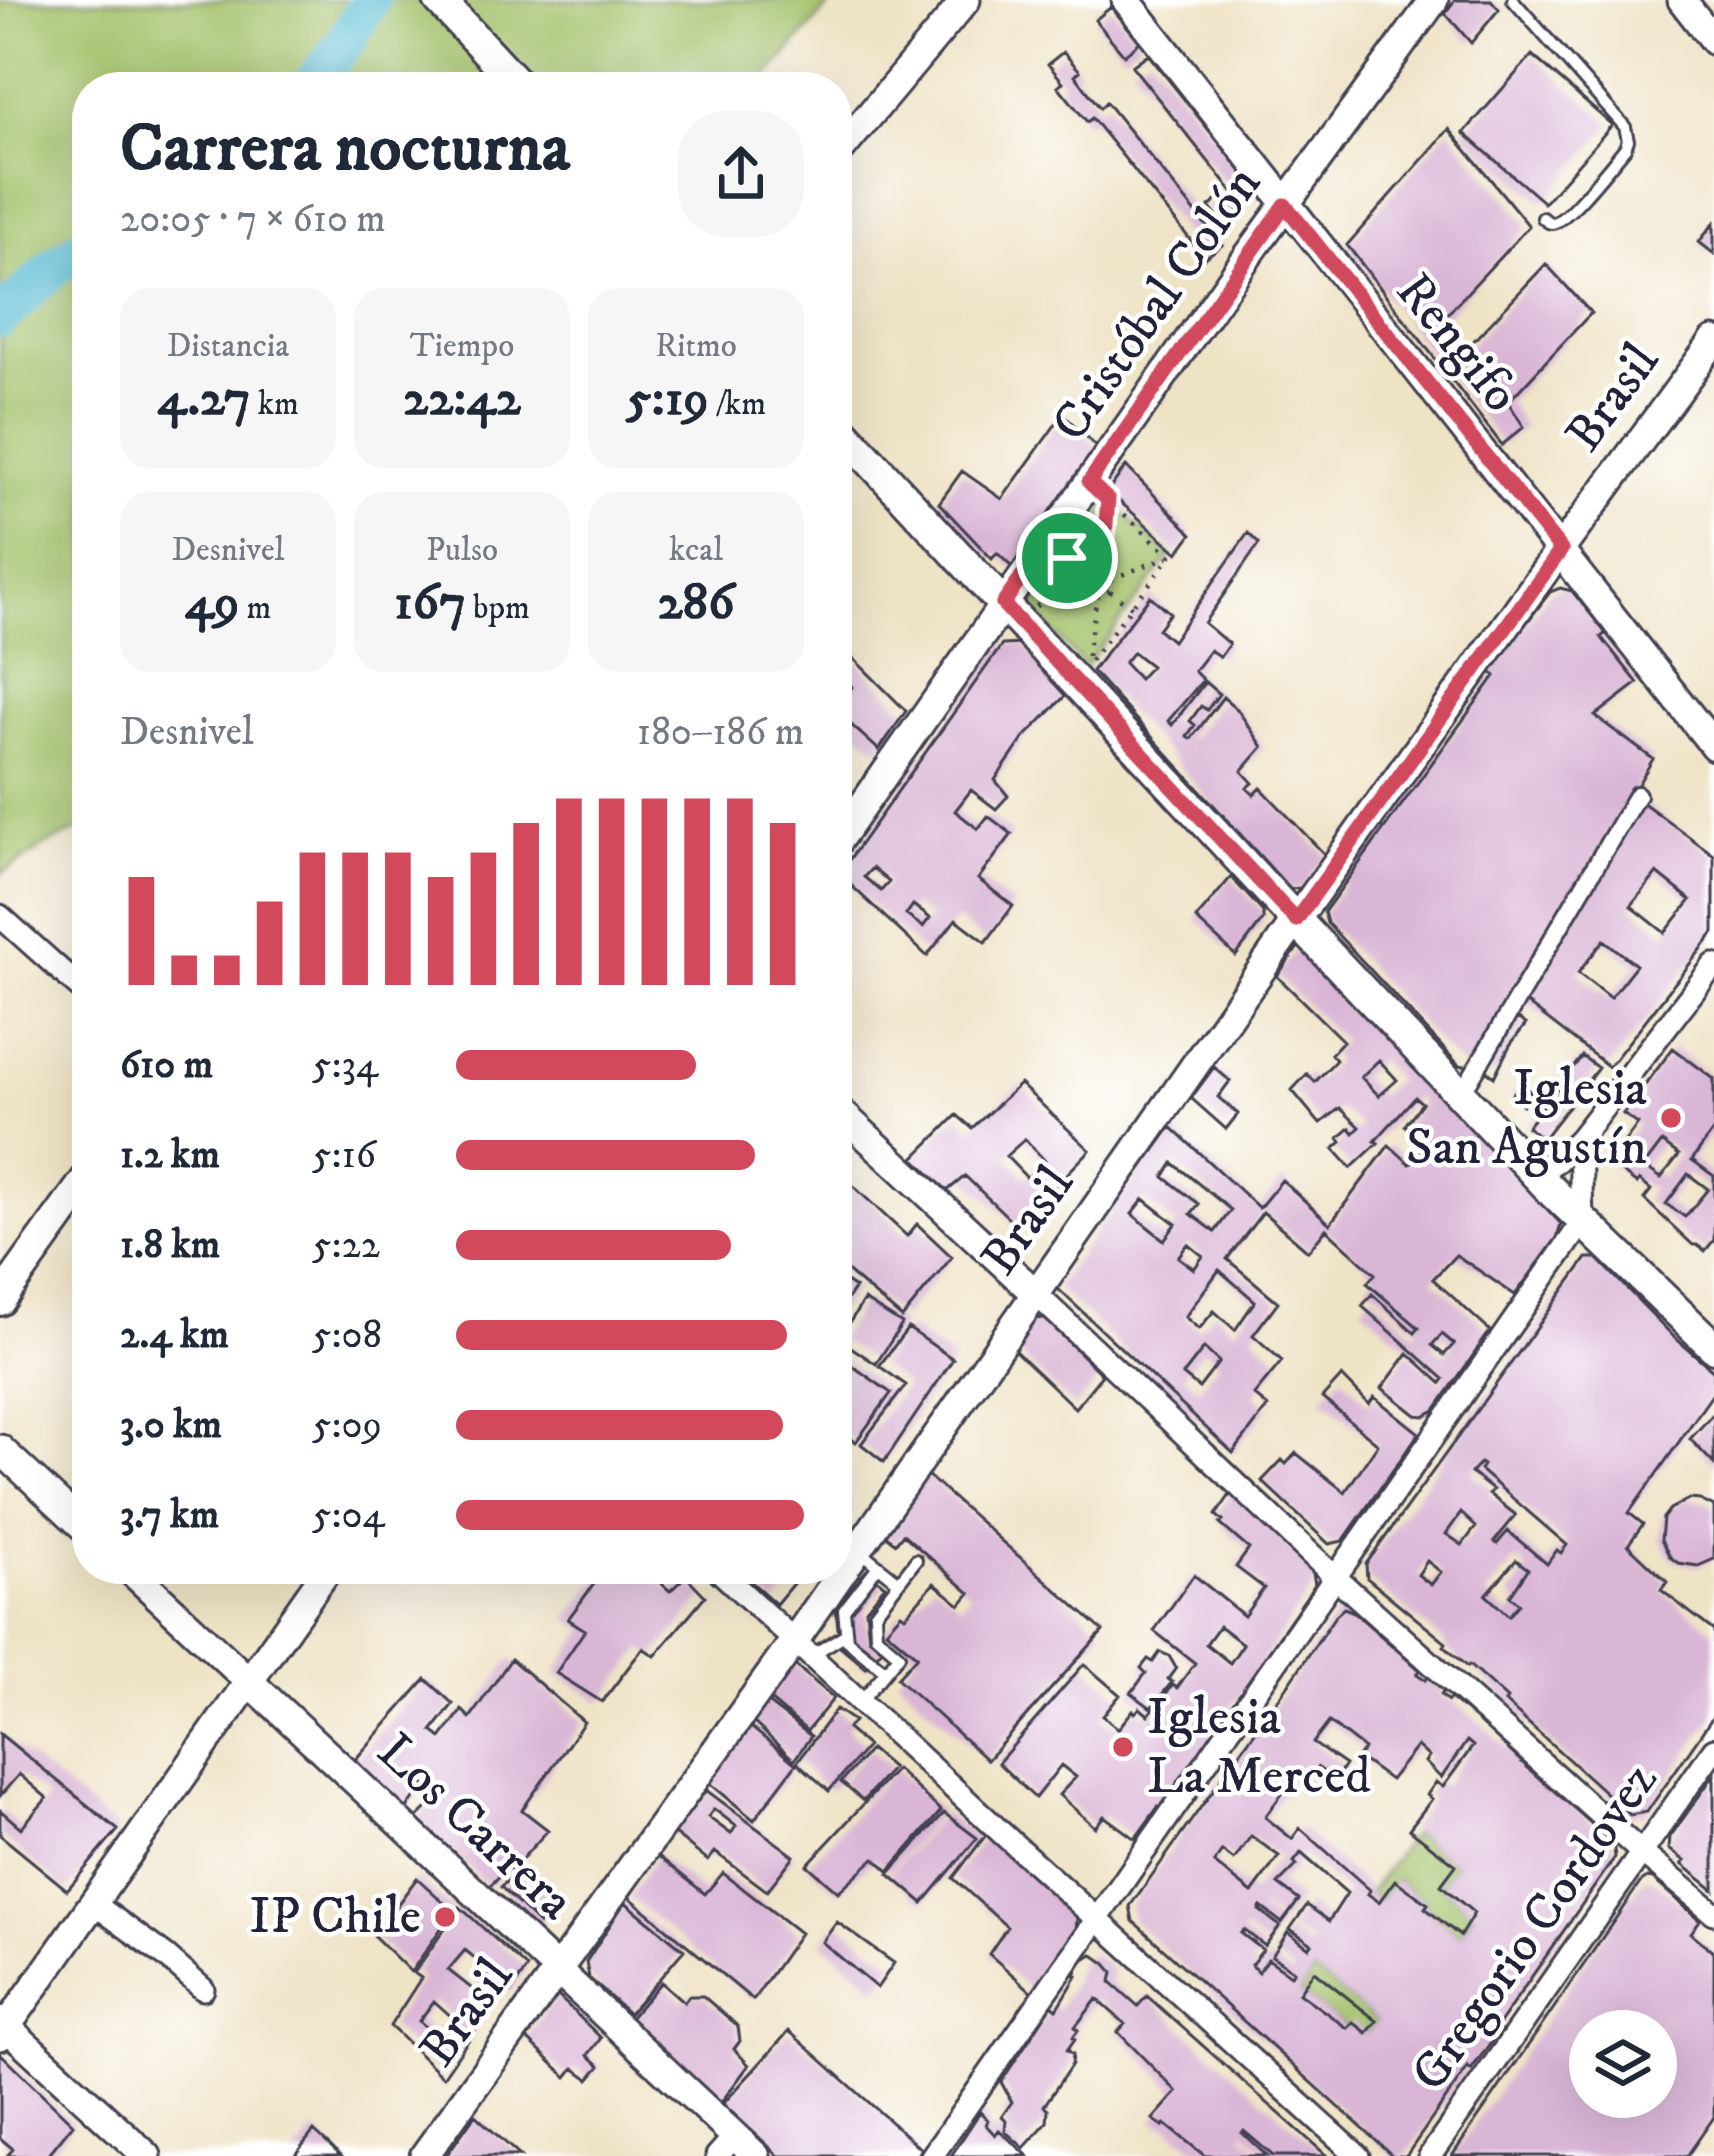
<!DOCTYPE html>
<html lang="es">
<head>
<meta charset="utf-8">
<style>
  :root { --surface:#fff; --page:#f6f6f7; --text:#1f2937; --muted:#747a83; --accent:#d1495b }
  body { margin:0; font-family:"IM FELL DW Pica",serif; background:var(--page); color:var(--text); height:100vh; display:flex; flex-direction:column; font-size:45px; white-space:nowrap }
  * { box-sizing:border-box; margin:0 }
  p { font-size:39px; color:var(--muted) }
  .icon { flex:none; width:66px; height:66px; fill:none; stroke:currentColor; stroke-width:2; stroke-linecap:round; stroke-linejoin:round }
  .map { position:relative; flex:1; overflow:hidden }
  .drawer { position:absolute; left:72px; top:72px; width:780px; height:1512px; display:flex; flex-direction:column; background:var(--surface); border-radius:48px; box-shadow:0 12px 48px #0002 }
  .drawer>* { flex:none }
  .buttons { position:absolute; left:1569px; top:2010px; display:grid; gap:24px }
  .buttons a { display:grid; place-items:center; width:108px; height:108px; border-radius:50%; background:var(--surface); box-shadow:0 12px 48px #0002; font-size:60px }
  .pin { position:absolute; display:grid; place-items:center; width:102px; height:102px; color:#fff; margin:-51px; border:6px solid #fff; border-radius:50%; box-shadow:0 3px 12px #0007 }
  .round { display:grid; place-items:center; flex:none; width:126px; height:126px; border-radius:48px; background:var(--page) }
  .summary { display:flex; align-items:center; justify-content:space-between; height:204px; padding:0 48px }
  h1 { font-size:66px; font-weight:700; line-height:90px }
  .stats { display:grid; grid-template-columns:repeat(3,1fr); gap:18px; height:204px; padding:12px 48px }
  .stats div { display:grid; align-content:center; border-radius:30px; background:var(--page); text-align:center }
  .stats b { font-size:51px; font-weight:700 }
  .stats small { font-size:33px; font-weight:400 }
  .stats p { font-size:33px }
  .chart { height:336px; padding:24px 48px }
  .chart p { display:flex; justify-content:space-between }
  .chart svg { width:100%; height:216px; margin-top:12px; stroke:var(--accent); stroke-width:6 }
  ul { padding:0 48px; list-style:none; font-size:39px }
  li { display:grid; grid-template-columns:192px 144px 1fr; align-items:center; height:90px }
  li i { height:30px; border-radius:15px; background:var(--accent) }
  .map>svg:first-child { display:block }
  .green { fill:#a2c068; stroke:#627152; stroke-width:3 }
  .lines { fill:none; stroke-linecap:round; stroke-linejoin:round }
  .river { stroke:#53b9d2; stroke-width:39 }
  .building { fill:#d9b5d6; fill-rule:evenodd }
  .service-casing { stroke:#413f50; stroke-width:16 }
  .pedestrian-casing { stroke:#413f50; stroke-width:22 }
  .minor-casing { stroke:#413f50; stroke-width:27 }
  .tertiary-casing { stroke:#413f50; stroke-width:33 }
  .secondary-casing { stroke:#413f50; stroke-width:36 }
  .path { stroke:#413f50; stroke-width:4.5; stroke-dasharray:3 9; stroke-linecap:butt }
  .service { stroke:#fff; stroke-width:10 }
  .pedestrian { stroke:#fff; stroke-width:16 }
  .minor { stroke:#fff; stroke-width:21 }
  .tertiary { stroke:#fff; stroke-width:27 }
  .secondary { stroke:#fff; stroke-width:30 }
  .route-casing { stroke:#fff; stroke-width:24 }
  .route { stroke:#d1495b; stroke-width:15 }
  .poi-dot { fill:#d1495b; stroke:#fff; stroke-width:4.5 }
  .labels { text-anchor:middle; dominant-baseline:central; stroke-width:9; stroke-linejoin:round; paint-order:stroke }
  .street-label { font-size:51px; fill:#22223b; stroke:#fff }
  .poi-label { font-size:51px; fill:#22223b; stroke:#fff; text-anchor:end }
</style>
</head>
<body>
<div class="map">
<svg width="1714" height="2156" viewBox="0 0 1714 2156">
  <rect width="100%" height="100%" fill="#fff"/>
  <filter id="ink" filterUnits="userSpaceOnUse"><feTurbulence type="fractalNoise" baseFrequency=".00833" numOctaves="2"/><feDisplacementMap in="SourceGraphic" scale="24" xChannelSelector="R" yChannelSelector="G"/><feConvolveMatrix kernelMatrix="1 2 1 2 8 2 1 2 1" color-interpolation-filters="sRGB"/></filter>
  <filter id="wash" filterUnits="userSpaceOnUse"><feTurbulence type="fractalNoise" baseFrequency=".004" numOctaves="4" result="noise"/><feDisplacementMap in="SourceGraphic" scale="48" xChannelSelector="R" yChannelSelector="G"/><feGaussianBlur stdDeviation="2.7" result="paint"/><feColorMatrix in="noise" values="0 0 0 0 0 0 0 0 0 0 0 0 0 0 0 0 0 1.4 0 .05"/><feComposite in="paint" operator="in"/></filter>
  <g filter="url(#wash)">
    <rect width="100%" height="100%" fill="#efe3c6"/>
    <path class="green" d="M0,0H834L758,87H87V826L48,844L0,875Z
      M1108,500L1171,556L1085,667L1031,608Z
      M1413,1833L1456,1865L1441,1885L1474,1913L1460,1936L1425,1908L1427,1903L1396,1880L1379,1902L1368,1894Z
      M1314,1971L1377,2021L1367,2033L1347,2028L1299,1993Z"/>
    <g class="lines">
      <path class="river" d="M310,87L344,44L370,0
        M0,318L58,264L87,244"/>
    </g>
    <g id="blocks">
      <path class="building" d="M1455,0H1491L1499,9L1471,43L1445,13Z
        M1111,7L1140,42L1124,55L1095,20Z
        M1063,52L1080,71L1075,75L1100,108L1106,102L1222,245L1205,258L1092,118L1087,122L1058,86L1063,82L1048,64Z
        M1148,54L1260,194L1223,224L1209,207L1224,195L1229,202L1236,196L1132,66Z
        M1532,55L1612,125L1544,203L1464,133Z
        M1449,129L1529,226L1440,322L1463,352L1546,264L1591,313L1508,402L1524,427L1502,445L1347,245Z
        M1714,223V254L1699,242Z
        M1063,414L1098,449L1013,568L997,553L992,559L939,503L962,471L1002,499Z
        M1126,466L1192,534L1178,553L1108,491Z
        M1248,533L1259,544L1204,623L1229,644L1220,657L1210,650L1194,671L1203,680L1168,721L1172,725L1205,682L1219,694L1207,710L1201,706L1190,721L1195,725L1187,736L1191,739L1223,697L1237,709L1263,747L1242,771L1253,783L1247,788L1254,795L1261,788L1326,856L1301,888L1290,889L1092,671L1150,596L1170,613L1158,629L1172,641ZM1133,652L1151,666L1139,679L1124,663Z
        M1560,588L1572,591L1606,633L1601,637L1638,683L1595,716L1653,759L1471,1067L1459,1065L1327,923L1324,912L1495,676L1490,671L1550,592Z
        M837,642L906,711L879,750L837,712V685L846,694L852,687L837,670Z
        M1023,644L1067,694L1024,738L995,780L1008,796L996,809L971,790L955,811L978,829L988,816L1012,834L978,879L1013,906L986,942L956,919L927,956L839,874L1002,645ZM872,868L889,882L881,891L864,877ZM913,905L930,918L923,927L906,915Z
        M1642,802L1714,855V933L1609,1067L1521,999ZM1657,873L1691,900L1665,933L1631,906ZM1604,940L1636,965L1610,998L1578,973Z
        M1231,877L1263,912V920L1236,956L1196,919Z
        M1301,943L1561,1224L1557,1238L1515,1295L1456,1255L1433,1279L1490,1331L1435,1410L1424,1416L1416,1415L1382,1388L1408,1353L1441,1383L1444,1379L1362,1306L1372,1294L1415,1333L1419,1328L1367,1283L1375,1274L1326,1229L1308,1251L1263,1212L1227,1259L1278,1302L1253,1335L1282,1361L1254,1395L1268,1407L1233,1453L1056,1287L1171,1127L1259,1208L1282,1180L1330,1224L1389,1145L1410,1164L1427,1147L1405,1125L1422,1103L1415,1097L1375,1141L1378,1143L1351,1168L1334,1149L1342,1142L1339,1138L1350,1128L1354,1133L1360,1127L1340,1108L1320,1124L1292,1090L1307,1074L1315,1082L1336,1060L1331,1054L1343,1041L1277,976ZM1379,1060L1397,1080L1379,1096L1361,1077ZM1173,1163L1231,1210L1215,1232L1191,1214L1199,1204L1164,1177ZM1144,1199L1176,1224L1164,1240L1132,1214ZM1188,1244L1203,1256L1194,1269L1178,1257ZM1219,1270L1255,1301L1235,1330L1214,1311L1199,1329L1185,1317ZM1442,1334L1454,1344L1444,1355L1432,1345ZM1204,1348L1219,1362L1199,1388L1183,1375Z
        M1517,1018L1526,1024L1510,1045L1494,1077L1486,1070L1502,1039Z
        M1673,1048L1714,1079V1130L1692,1160L1714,1176V1240L1705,1251L1697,1245H1693L1644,1199L1651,1190L1639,1180L1637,1184L1609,1163L1638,1124L1623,1114ZM1662,1142L1679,1155L1661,1178L1644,1166ZM1688,1174L1708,1189L1685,1217L1666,1204Z
        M1582,1056L1598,1068L1543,1139L1527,1127Z
        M1214,1067L1230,1081L1218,1097L1238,1114L1226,1129L1191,1098Z
        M1020,1084L1090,1150L1017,1226L965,1176L947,1191L914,1158L957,1115L972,1128ZM1025,1139L1045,1161L1027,1178L1006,1156Z
        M1521,1084L1533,1094L1523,1105L1511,1096Z
        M837,1171L907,1236L917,1224L952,1257L902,1318L837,1263Z
        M1587,1258H1597L1674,1337L1714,1371V1392L1629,1513L1643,1524L1628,1545L1667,1582L1661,1590L1714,1631V1715L1647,1812L1630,1815L1505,1702L1507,1699L1469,1665L1467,1667L1444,1646L1446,1643L1367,1578L1366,1564ZM1480,1463L1483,1465L1480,1470L1567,1545L1561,1553L1557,1550L1547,1564L1508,1531L1497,1544L1494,1542L1516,1515L1489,1494L1493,1490L1471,1473ZM1461,1513L1476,1527L1462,1545L1446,1534ZM1516,1560L1528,1569L1510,1596L1519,1604L1509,1616L1486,1595ZM1427,1561L1441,1572L1431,1585L1418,1575Z
        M837,1276L855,1288L837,1313Z
        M864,1300L902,1324L876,1364L839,1339Z
        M1033,1318L1045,1319L1102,1375L1075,1408L1012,1348Z
        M908,1328L953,1359L884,1462L861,1444L906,1385L879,1366Z
        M837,1355L891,1393L856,1442L837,1429Z
        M1342,1376L1369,1404L1374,1397L1419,1433L1343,1541L1329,1544L1262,1481L1282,1460L1286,1464L1296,1453L1345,1492L1378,1444L1322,1398Z
        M1714,1413V1464L1690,1439Z
        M926,1474L1103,1631L987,1760L897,1678L917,1656L886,1630L901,1613L905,1616L934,1583L960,1605L970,1593L903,1534L896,1543L882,1533Z
        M1232,1492L1312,1568L1315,1584L1212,1735L1214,1736L1162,1810L1158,1807L1135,1839L1104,1816L1095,1827L1059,1795L1076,1777L1061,1765L1035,1798L998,1763L1084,1664L1120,1695L1103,1716L1118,1729L1133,1710L1135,1713L1140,1708L1148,1715L1173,1685L1177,1688L1195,1663L1154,1631L1194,1575L1244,1616L1264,1588L1236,1567L1249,1549L1220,1524L1223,1521L1216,1515ZM1219,1626L1243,1644L1230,1663L1206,1644Z
        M1689,1499L1700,1500L1714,1507V1559L1698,1566L1678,1563L1670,1557L1661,1540L1663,1518L1670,1509Z
        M605,1569H645L670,1591L686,1576L705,1596L655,1656L643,1648L602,1702L556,1673L585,1630L568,1619Z
        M737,1569H805L776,1604Z
        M866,1571L885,1585L866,1609L869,1638L882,1649L866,1668L840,1646L836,1610Z
        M1344,1608L1354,1612L1420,1670L1417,1674L1426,1680L1428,1676L1444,1690L1441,1695L1448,1701L1450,1698L1480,1723L1541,1780L1613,1841L1615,1857L1496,2028L1500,2030L1471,2070L1468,2067L1406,2156H1393L1133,1921L1130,1906L1287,1687L1335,1616ZM1329,1722L1364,1749L1358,1757L1390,1780L1417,1746L1429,1757L1425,1762L1441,1778L1467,1741L1473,1746L1443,1787L1436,1782L1427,1795L1432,1799L1409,1829L1456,1865L1441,1885L1474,1913L1460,1936L1425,1908L1428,1904L1395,1880L1379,1902L1368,1894L1370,1890L1300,1828L1292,1839L1265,1817L1295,1776V1771L1308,1780L1317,1767L1335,1780L1345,1765L1313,1743ZM1251,1836L1279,1856L1252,1893L1214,1863L1222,1851L1234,1860ZM1301,1853L1347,1893L1329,1921L1307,1905L1290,1929L1312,1944L1309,1948L1288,1932L1272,1956L1294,1971L1291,1975L1268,1959L1258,1972L1251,1965L1263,1950L1241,1933L1244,1930L1265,1946L1280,1926L1259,1910L1261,1907L1282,1923L1299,1900L1278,1884L1297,1865L1294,1862ZM1314,1971L1377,2021L1367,2033L1353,2022L1347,2028L1299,1993Z
        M1160,1652L1169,1656L1176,1668L1168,1679L1172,1682L1151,1708L1131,1693L1146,1673L1141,1668L1148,1659L1153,1662Z
        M511,1659L584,1722L522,1810L548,1830L512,1870L508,1867L489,1887L417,1818L438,1797L424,1785L406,1809L354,1761L426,1679L453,1704L432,1731L441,1738L462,1710L470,1718Z
        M786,1664L795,1665L834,1698L807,1731L764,1695Z
        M765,1701L811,1736L794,1760L750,1719Z
        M836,1709L854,1721L847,1729L867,1746L829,1791L797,1762Z
        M746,1723L796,1764L754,1820L706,1780Z
        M0,1734L118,1830L67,1890L0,1835V1810L21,1828L47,1798L19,1774L0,1796Z
        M870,1749L892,1768L863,1801L841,1782Z
        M896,1769L941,1811L889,1871L875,1858L838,1892L807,1865Z
        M1714,1775V1890L1682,1864L1685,1861L1669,1849L1670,1837Z
        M706,1790L794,1856L767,1891L715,1852L708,1861L673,1833ZM714,1809L736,1826L731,1834L708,1817Z
        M944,1813L977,1838L923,1903L889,1874Z
        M988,1832L1067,1904L1077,1918L1076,1931L1032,1992L989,1954L1007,1927L953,1878Z
        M657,1855L705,1894L723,1873L800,1933L753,2000L629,1897Z
        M520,1868L557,1905L539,1924L501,1887Z
        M417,1878L453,1911L411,1972L374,1936Z
        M1647,1878L1653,1879L1700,1920L1691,1933L1714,1952V2117L1687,2156H1452L1640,1883ZM1590,2031H1656V2097H1590Z
        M625,1902L684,1950L629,2014L589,1978L586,1962Z
        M460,1907L527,1968L511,1992L504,1988L443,2077L390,2026L421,1978L414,1973ZM465,1950L492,1972L476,1992L448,1970ZM434,2001L454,2019L441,2040L419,2021Z
        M837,1922L894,1963L877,1988L822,1942Z
        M1092,1954L1105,1963L1113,1972L1111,1982L1138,2006L1147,1996L1327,2156H1273L1244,2131L1242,2133L1267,2156H1205L1165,2124L1163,2127L1153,2119L1177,2092L1118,2032L1125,2024L1097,1999L1075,2027L1078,2030L1073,2037L1075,2039L1067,2050L1073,2054L1072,2064L1044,2106L1048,2109L1047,2122L1024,2148L1005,2131L1006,2120L1002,2116L1012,2102L1001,2082L1052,2005L1057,2009L1061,2003L1077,1976L1075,1975L1081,1961Z
        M661,1982L684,2002L689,1996H703L738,2026L740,2041L734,2049L749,2065L717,2108L625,2024Z
        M557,1995L601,2038L588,2055L600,2066L589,2079L574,2068L567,2077L526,2038Z
        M789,2031L921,2149L916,2156H779L723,2104Z
        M0,2053L73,2124L47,2156H7L13,2149L0,2138Z
        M980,2112L988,2120L986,2125L995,2135L999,2130L1028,2156H951Z
        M475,2115L520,2156H446Z
        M314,2131L341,2156H294Z"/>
    </g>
  </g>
  <g filter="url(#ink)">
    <use href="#blocks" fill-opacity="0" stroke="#413f50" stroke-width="3"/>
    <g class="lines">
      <g class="service-casing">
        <path id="service" d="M1513,0L1625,127L1628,140L1625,148C1614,161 1566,223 1552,223C1548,223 1546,220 1543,218
          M860,1551L899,1582L875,1613L876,1635L899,1655L861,1701
          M878,1566L844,1610L847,1640L885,1671
          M899,1582L916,1560
          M812,1655L846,1634"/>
      </g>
      <g class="pedestrian-casing">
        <path id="pedestrian" d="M1469,1081L1637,795"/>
      </g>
      <g class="minor-casing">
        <path id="minor" d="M0,916L87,994
          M1536,1174L1557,1161L1580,1138L1714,965
          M1036,1294L1334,1576L1642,1853L1714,1913
          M717,1569L1005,1836L1358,2156
          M93,1903L167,1957L203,1989
          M717,2156L735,2136
          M932,2156L1582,1223L1580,1138
          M1430,2156L1714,1749"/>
      </g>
      <g class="tertiary-casing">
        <path id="tertiary" d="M1126,0L1714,746
          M1682,0L1714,41
          M837,154L966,0
          M837,842L1242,264L1434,0
          M837,1109L1036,1294
          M0,1449L87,1530
          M129,1569L756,2156
          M0,2021L147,2156
          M0,2036L328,1569
          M424,2156L790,1647L1296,920L1552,561L1714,341"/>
      </g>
      <g class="secondary-casing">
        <path id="secondary" d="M439,0L520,87
          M837,425L1296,920L1548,1187L1714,1347
          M0,1300L87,1179"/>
      </g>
      <path class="path" d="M1065,556L1088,575
        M1086 583a13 13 0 1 1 26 0a13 13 0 1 1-26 0Z
        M1102,570L1107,499
        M1111,579L1168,557
        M1110,591L1133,608
        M1036,606L1087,588
        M1087,656L1097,596
        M1090,661L1171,556L1108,500"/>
      <use href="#service" class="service"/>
      <use href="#pedestrian" class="pedestrian"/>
      <use href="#minor" class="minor"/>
      <use href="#tertiary" class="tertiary"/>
      <use href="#secondary" class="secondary"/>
    </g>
  </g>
  <g class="lines" filter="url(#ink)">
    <g class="route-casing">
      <path id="route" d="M1285,205L1561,550L1296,920L1003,604L1046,543L1088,575L1094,571L1102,570L1108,500L1089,482Z"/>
    </g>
    <use href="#route" class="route"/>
  </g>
  <g class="poi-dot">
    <circle cx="1671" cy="1118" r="12"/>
    <circle cx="1123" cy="1747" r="12"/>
    <circle cx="445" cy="1917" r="12"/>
  </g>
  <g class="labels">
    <g class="street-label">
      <text transform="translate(1157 304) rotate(-55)">Cristóbal Colón</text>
      <text transform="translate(1457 343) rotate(51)">Rengifo</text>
      <text transform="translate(1613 398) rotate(-54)">Brasil</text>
      <text transform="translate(1028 1221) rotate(-55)">Brasil</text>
      <text transform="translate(475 1827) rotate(43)">Los Carrera</text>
      <text transform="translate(1535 1927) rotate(-55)">Gregorio Cordovez</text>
      <text transform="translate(467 2013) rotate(-54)">Brasil</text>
    </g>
    <g class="poi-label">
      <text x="1647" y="1089">Iglesia<tspan x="1647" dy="59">San Agustín</tspan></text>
      <text x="1147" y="1718" text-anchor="start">Iglesia<tspan x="1147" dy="59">La Merced</tspan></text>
      <text x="421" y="1917">IP Chile</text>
    </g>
  </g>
</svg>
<div class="buttons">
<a><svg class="icon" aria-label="layers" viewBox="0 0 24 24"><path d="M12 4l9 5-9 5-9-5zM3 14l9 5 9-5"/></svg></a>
</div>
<div class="pin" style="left:1067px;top:558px;background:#1e9e55"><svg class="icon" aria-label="arrive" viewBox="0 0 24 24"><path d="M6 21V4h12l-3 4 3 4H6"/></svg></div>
<section class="drawer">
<div class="summary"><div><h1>Carrera nocturna</h1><p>20:05 · 7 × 610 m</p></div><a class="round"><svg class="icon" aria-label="share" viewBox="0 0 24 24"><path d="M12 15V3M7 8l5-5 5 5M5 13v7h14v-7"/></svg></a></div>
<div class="stats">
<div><p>Distancia</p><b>4.27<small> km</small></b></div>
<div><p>Tiempo</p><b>22:42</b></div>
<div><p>Ritmo</p><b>5:19<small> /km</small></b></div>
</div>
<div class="stats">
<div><p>Desnivel</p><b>49<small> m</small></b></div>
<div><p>Pulso</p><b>167<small> bpm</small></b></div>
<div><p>kcal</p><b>286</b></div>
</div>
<div class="chart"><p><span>Desnivel</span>180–186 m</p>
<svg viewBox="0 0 160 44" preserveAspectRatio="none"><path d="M5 44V22M15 44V38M25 44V38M35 44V27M45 44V17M55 44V17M65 44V17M75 44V22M85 44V17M95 44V11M105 44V6M115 44V6M125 44V6M135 44V6M145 44V6M155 44V11"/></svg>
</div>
<ul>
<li><b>610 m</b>5:34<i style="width:69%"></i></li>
<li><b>1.2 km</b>5:16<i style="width:86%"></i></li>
<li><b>1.8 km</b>5:22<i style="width:79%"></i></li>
<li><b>2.4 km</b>5:08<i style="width:95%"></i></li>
<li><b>3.0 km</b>5:09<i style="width:94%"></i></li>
<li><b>3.7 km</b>5:04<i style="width:100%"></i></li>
</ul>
</section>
</div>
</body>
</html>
